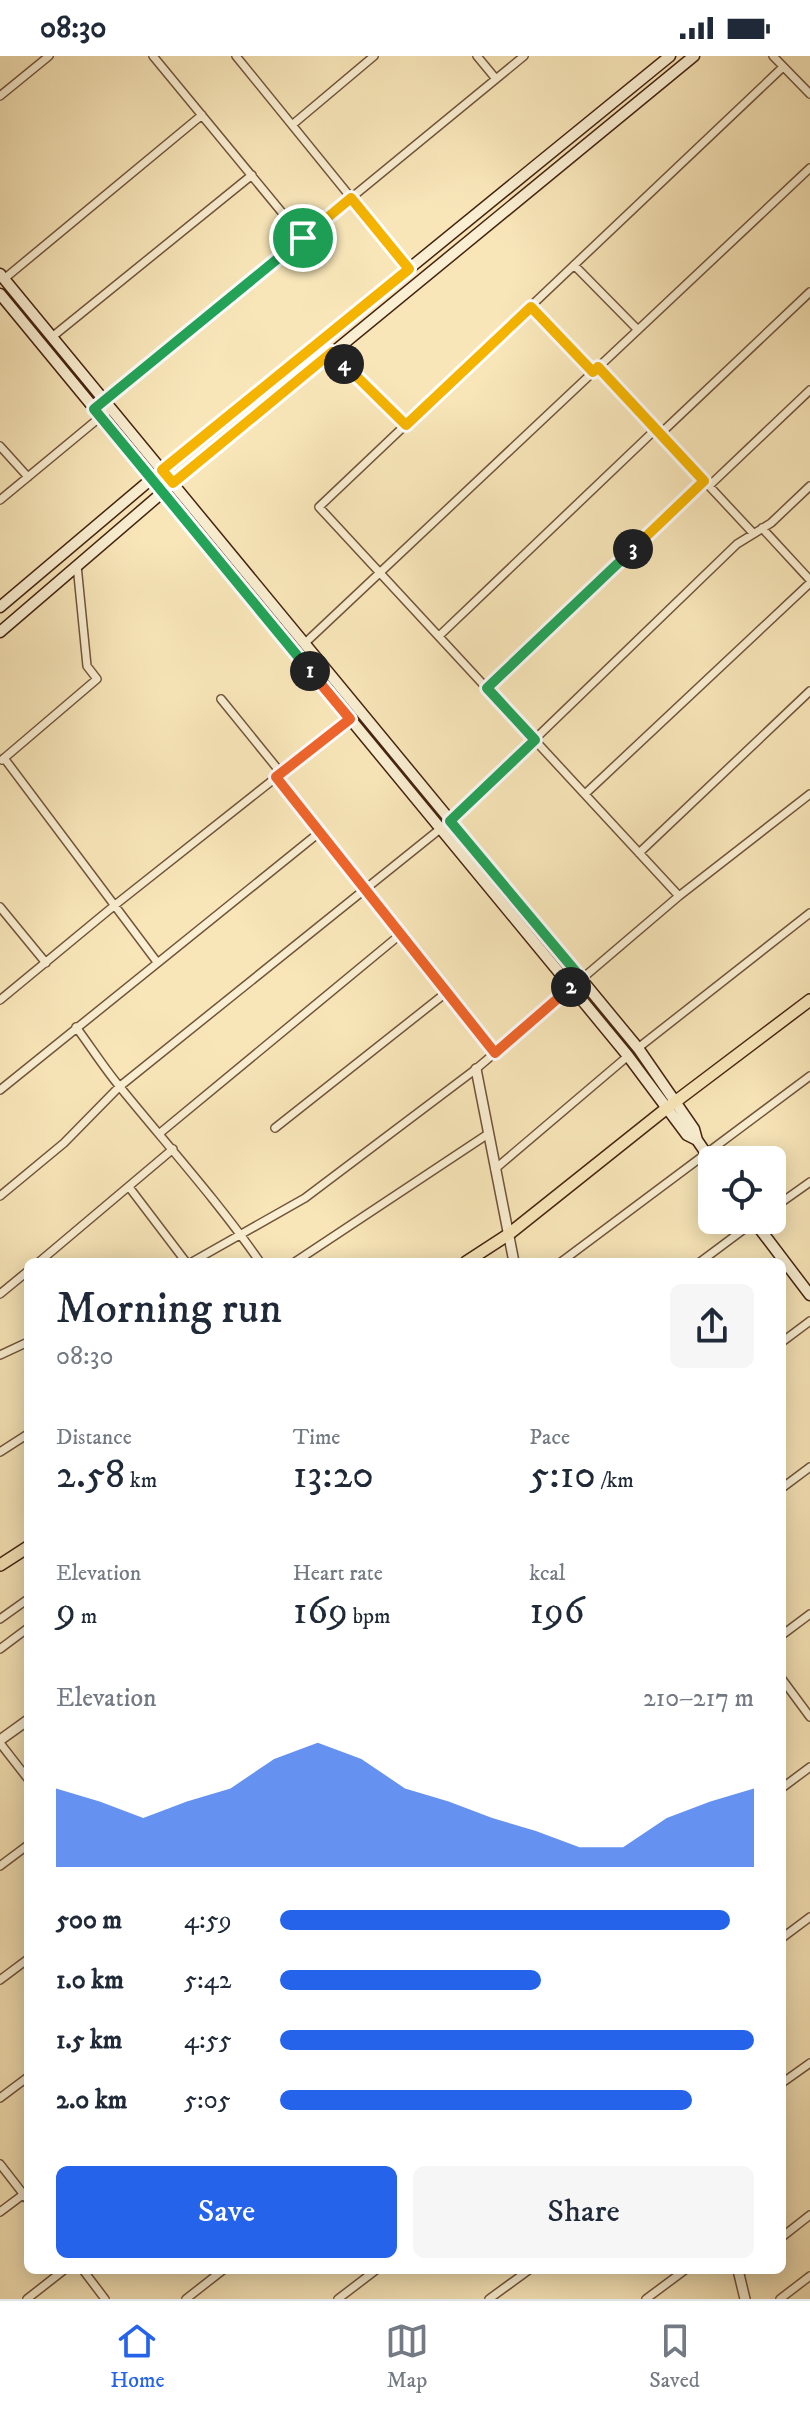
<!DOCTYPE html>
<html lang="en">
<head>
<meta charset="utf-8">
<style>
  :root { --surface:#fff; --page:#f6f6f7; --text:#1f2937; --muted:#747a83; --line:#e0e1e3; --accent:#2563eb }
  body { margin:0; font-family:"IM FELL DW Pica",serif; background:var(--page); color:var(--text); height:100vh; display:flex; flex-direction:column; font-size:30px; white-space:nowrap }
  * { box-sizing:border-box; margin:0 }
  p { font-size:26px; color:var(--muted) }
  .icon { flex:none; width:44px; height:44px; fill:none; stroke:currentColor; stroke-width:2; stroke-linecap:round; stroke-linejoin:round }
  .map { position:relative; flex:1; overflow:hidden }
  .side { position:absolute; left:24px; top:1202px; width:762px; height:1016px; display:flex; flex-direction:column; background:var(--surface); border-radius:12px; box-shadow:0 4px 20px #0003 }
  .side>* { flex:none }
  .controls { position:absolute; left:698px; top:1090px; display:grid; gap:16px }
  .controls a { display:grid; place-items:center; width:88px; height:88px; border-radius:12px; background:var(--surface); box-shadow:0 4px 20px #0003; font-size:40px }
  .pin { position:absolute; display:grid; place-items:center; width:68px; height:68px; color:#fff; margin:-34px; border:4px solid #fff; border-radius:50%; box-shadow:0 2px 8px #0007 }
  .km { position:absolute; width:40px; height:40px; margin:-20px; border-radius:50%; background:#222; color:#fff; font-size:22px; line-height:40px; text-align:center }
  .round { display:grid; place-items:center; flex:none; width:84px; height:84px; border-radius:12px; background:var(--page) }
  .headline { display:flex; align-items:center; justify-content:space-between; height:136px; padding:0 32px }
  h1 { font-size:44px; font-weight:600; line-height:60px }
  .stats { display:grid; grid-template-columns:repeat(3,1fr); gap:12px; height:136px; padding:8px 32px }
  .stats div { display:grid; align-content:center }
  .stats b { font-size:40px; font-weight:600 }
  .stats small { font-size:22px; font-weight:400 }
  .stats p { font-size:22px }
  .chart { height:224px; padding:16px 32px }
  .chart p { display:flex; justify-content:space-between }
  .chart svg { width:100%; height:144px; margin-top:8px; fill:var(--accent); opacity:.7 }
  .action { display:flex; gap:16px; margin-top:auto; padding:16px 32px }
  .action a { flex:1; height:92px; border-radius:12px; background:var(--accent); color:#fff; font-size:32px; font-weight:600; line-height:92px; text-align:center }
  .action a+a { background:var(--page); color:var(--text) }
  ul { padding:0 32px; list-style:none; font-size:26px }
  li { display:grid; grid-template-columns:128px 96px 1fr; align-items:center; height:60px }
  li i { height:20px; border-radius:10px; background:var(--accent) }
  .status { display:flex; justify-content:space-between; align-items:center; height:56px; padding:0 40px; background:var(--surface); direction:ltr }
  .status svg { height:22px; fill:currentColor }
  .menu { display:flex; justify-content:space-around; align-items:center; height:112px; border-top:2px solid var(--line); background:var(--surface); font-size:22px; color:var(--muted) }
  .menu a { display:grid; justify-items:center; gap:4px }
  .menu .current { color:var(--accent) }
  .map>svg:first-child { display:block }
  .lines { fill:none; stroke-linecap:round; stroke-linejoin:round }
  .minor-casing { stroke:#72543a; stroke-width:10 }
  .tertiary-casing { stroke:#72543a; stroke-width:12 }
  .secondary-casing { stroke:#452310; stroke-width:13 }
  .primary-casing { stroke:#452310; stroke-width:14 }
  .minor { stroke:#faefd2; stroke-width:7 }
  .tertiary { stroke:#faefd2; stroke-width:9 }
  .secondary { stroke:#faefd2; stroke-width:10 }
  .primary { stroke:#f8e6b9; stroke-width:11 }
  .split-1-casing { stroke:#fff; stroke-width:16 }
  .split-2-casing { stroke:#fff; stroke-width:16 }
  .split-3-casing { stroke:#fff; stroke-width:16 }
  .split-4-casing { stroke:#fff; stroke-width:16 }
  .split-5-casing { stroke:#fff; stroke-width:16 }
  .split-1 { stroke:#22a559; stroke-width:10 }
  .split-2 { stroke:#f0652b; stroke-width:10 }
  .split-3 { stroke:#22a559; stroke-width:10 }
  .split-4 { stroke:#f5b400; stroke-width:10 }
  .split-5 { stroke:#f5b400; stroke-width:10 }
</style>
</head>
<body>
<div class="status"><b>08:30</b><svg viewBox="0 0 49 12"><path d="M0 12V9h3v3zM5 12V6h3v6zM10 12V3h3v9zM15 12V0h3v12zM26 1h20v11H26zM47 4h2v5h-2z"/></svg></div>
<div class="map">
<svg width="810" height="2243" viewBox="0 0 810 2243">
  <rect width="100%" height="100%" fill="#f8e6b9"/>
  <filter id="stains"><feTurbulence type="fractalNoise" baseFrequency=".0025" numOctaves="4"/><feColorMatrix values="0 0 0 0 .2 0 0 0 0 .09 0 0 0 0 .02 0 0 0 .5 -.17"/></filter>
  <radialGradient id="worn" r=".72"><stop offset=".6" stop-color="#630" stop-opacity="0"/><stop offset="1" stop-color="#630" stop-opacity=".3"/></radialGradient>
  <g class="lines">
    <g class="minor-casing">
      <path id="minor" d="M153,0L303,182
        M236,0L409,213
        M477,0L496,23
        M773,0L810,38
        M0,40L49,0
        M292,69L374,0
        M574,209L638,274
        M4,223L202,59
        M531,251L593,316
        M52,281L252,119
        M332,296L406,369
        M598,311L753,477
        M94,353L524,0
        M660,378L810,236
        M0,390L28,421
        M709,430L810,334
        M0,444L110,353
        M762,472L810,524
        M439,580L656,373
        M304,588L810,112
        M487,632L704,425
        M221,643L281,717
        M4,702L157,906
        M2,704L97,623L87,610L77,509
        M276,721L495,997
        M585,738L810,527
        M639,797L810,635
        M679,840L319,451L783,11
        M0,851L46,907
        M0,944L115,849L350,663
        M76,971C91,991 104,1012 120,1031C167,1089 217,1144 260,1206
        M638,992L810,857
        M0,1034L320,776
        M275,1072L447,936
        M160,1077L401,878
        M495,1113L628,1000
        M129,1131L186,1206
        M0,1140L64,1087L119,1031L450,765L737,488L771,467L810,430
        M772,1153L810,1126
        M39,1206L173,1093
        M192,1206L305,1142L476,1013L679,840L810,738
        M295,1206L488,1078
        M561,1206L810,1020
        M700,1206L755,1165
        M0,1238L28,1215
        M782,1286L810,1265
        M0,1299L28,1286
        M0,1396L28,1378
        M782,1432L810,1411
        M0,1563L28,1543
        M782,1579L810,1558
        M0,1593L28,1572
        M782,1623L810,1661
        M0,1687L28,1723
        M782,1732L810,1711
        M0,1810L28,1789
        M782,1882L810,1861
        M0,1924L28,1903
        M782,2027L810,2007
        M0,2042L28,2021
        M0,2108L28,2144
        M0,2156L28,2135
        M782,2181L810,2159
        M83,2214L105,2243
        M27,2243L64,2214
        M186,2243L223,2214
        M338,2243L376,2214
        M489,2243L529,2214
        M646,2243L685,2214
        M780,2243L810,2220"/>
    </g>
    <g class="tertiary-casing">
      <path id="tertiary" d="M476,1013L514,1206
        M0,1684L28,1664
        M738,2214L745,2243"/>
    </g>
    <g class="secondary-casing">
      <path id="secondary" d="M0,218L638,992L694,1073L697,1084L712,1106
        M0,238L628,1000L687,1079L697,1084
        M0,551L162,414L670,0
        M0,576L163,436L694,0
        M753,1164L810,1239"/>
    </g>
    <g class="primary-casing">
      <path id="primary" d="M466,1206L509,1178L667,1052L810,944
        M0,1509L28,1491"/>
    </g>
    <use href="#minor" class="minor"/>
    <use href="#tertiary" class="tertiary"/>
    <use href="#secondary" class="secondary"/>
    <use href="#primary" class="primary"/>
  </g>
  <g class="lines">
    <g class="split-1-casing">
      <path id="split-1" d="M303,182L94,353L310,615"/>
    </g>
    <g class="split-2-casing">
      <path id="split-2" d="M310,615L350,663L276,721L495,997L571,931"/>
    </g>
    <g class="split-3-casing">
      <path id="split-3" d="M571,931L582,923L450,765L535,684L487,632L633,493"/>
    </g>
    <g class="split-4-casing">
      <path id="split-4" d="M344,308L406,369L531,251L593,316L598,311L704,425L633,493"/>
    </g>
    <g class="split-5-casing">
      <path id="split-5" d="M303,182L351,142L409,213L162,414L173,427L332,296L344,308"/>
    </g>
    <use href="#split-1" class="split-1"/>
    <use href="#split-2" class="split-2"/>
    <use href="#split-3" class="split-3"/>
    <use href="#split-4" class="split-4"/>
    <use href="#split-5" class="split-5"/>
  </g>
  <rect width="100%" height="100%" filter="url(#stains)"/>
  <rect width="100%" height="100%" fill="url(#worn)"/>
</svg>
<div class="controls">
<a><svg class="icon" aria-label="locate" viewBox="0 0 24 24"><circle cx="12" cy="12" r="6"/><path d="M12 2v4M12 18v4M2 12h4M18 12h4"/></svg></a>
</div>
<div class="pin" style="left:303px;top:182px;background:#1e9e55"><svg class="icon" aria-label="arrive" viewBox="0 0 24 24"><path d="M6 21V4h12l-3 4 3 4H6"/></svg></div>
<b class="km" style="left:310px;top:615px">1</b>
<b class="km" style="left:571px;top:931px">2</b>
<b class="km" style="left:633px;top:493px">3</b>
<b class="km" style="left:344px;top:308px">4</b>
<section class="side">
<div class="headline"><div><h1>Morning run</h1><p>08:30</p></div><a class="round"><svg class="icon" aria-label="share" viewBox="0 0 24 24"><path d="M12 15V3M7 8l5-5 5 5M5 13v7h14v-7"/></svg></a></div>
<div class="stats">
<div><p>Distance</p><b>2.58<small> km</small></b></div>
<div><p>Time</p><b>13:20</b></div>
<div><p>Pace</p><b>5:10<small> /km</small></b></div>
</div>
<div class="stats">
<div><p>Elevation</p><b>9<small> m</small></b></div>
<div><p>Heart rate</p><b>169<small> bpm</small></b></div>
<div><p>kcal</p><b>196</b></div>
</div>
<div class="chart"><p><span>Elevation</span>210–217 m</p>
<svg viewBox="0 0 160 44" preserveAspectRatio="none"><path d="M0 44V20L10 24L20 29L30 24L40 20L50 11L60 6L70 11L80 20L90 24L100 29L110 33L120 38L130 38L140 29L150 24L160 20V44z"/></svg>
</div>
<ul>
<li><b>500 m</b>4:59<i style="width:95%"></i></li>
<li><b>1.0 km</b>5:42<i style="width:55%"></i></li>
<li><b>1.5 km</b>4:55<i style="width:100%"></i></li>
<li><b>2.0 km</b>5:05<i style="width:87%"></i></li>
</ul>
<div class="action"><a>Save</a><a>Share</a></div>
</section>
</div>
<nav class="menu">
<a class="current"><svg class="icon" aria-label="home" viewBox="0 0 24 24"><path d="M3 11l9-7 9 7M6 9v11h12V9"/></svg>Home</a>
<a><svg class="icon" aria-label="map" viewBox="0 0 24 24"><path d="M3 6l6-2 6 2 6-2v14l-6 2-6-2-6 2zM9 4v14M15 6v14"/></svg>Map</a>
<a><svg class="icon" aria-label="saved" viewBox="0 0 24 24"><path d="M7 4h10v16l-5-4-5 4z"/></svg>Saved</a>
</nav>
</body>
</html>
